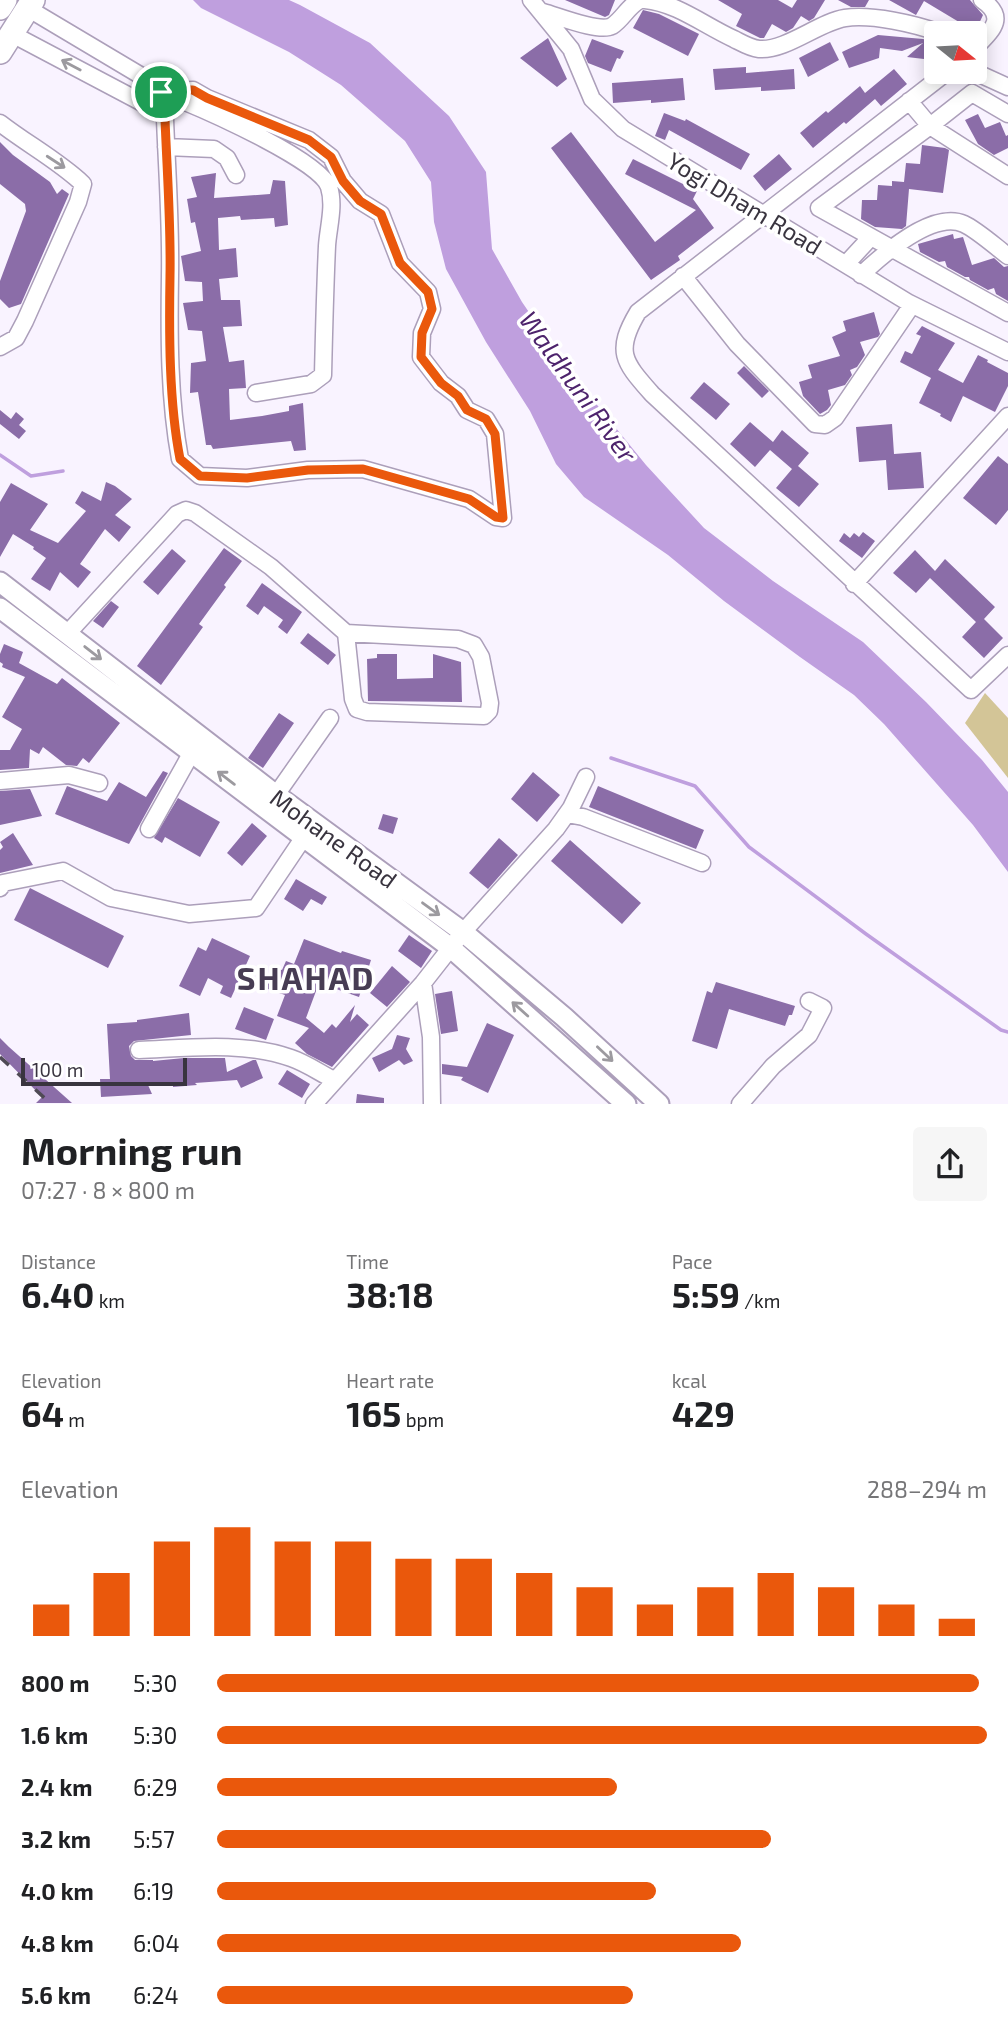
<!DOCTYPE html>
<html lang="en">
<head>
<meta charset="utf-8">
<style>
  :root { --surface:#fff; --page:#f6f6f6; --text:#202124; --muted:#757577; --accent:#ea580c }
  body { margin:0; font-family:"Exo 2",sans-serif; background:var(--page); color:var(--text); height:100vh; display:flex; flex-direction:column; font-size:26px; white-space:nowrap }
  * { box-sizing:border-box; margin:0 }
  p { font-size:23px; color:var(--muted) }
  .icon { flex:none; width:38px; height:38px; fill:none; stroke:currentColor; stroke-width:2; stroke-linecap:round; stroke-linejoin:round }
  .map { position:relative; height:1104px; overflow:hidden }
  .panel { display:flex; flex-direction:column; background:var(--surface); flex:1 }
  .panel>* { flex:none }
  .needle { width:46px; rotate:108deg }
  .tools { position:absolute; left:924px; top:21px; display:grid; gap:14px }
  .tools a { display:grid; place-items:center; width:63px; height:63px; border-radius:7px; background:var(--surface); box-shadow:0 4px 18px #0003; font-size:35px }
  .scale { position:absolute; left:21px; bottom:18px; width:166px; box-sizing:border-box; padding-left:7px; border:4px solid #39343f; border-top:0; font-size:19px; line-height:24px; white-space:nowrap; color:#39343f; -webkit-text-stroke:5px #fff; paint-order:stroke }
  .pin { position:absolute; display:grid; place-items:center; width:60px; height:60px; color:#fff; margin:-30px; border:4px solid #fff; border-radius:50%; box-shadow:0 2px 7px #0007 }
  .round { display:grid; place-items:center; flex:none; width:74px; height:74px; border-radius:7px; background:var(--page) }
  .summary { display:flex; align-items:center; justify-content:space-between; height:119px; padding:0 21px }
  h1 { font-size:38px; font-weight:700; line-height:52px }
  .stats { display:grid; grid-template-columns:repeat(3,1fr); gap:10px; height:119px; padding:7px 21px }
  .stats div { display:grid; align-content:center }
  .stats b { font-size:35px; font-weight:700 }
  .stats small { font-size:19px; font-weight:400 }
  .stats p { font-size:19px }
  .chart { height:196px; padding:14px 21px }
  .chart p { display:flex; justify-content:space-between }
  .chart svg { width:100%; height:126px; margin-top:7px; stroke:var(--accent); stroke-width:6 }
  ul { padding:0 21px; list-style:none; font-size:23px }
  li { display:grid; grid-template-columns:112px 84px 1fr; align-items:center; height:52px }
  li i { height:18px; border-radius:9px; background:var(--accent) }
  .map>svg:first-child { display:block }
  .green { fill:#d3c597 }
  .water { fill:#bf9fde }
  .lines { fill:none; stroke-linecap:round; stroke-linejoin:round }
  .stream { stroke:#bf9fde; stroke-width:3.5 }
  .building { fill:#8b6da8 }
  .minor-casing { stroke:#ac9fba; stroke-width:19 }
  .major-casing { stroke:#ac9fba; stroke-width:23 }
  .highway-casing { stroke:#ac9fba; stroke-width:26 }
  .minor { stroke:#fff; stroke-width:16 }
  .major { stroke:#fff; stroke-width:19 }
  .highway { stroke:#fff; stroke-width:23 }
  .rail { stroke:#4f4a55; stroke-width:3.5; stroke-dasharray:12 12; stroke-linecap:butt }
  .oneway { stroke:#9c9a9f }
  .route-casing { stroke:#fff; stroke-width:14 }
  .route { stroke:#ea580c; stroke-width:9 }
  .labels { text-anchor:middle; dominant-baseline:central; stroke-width:7; stroke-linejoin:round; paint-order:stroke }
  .street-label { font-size:24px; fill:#39343f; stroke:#fff }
  .water-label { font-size:26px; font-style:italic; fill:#4d236c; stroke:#fff }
  .district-label { font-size:32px; font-weight:bold; letter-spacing:2px; fill:#473c53; stroke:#fff }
</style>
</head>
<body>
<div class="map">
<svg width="1008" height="1104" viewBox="0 0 1008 1104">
  <rect width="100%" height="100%" fill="#f9f3ff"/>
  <path class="green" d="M985,693L1008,718V778L965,723Z"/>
  <path class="water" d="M193,0H289L300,5L370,43L449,116L486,172L492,249L522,302L567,368L646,465L704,528L773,581L863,642L926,702L982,760L1008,792V872L973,825L884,724L854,695L800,657L724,601L668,555L584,497L556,464L530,411L486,342L446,269L434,222L431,182L405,141L341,85L289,52L201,8Z"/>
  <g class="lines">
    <path class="stream" d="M0,455L31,476L63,471
      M611,758L695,786L749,847L866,934L1001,1030L1008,1032"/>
  </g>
  <path class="building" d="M565,0H615L609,15L605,17Z
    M718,0H778L792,8L797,0H825L814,18L809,21L801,16L793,28L786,32L772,24L764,38H760L736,26L742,14Z
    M838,0H869L865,7H851Z
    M889,0H970L983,15L976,30L970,27L969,28L924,1L916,15Z
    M643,10L659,14L699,34L688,56L633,28Z
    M878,35L923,39L931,41L925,43L924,59L907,57L923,43L902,51L880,48L879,58L849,68L842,52Z
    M548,38L567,79L557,87L520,58Z
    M592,39L624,51L620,59L617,58L611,72L588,63L585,56Z
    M830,42L839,60L808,77L799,58Z
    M746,67V73L794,69L795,89L761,91V87L715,90L713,69Z
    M894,69L907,84L881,106L875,99L846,124L844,122L813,148L800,133L826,111L828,113L860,86L865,93Z
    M683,78L685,100L651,103V100L613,103L612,83Z
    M664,113L685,121L686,119L750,154L741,170L669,130L665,140L655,136Z
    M978,114L985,128L1000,122L1006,136L1008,135V148L994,155L978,144L965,120Z
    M571,132L655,242L696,210L625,174L633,159L697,191L693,199L714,228L678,256L680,260L651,280L551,148Z
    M0,142L13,155L50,182L57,194L62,189L69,194L21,304L9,308L0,299V281L26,211L25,204L0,184Z
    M922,145L945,148L949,150L943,193L909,189L906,226L902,229L875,227L861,219L862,200H877L878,185L892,186V181L904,182L906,163L920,164Z
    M779,154L792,169L765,191L753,176Z
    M216,173L214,198L270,194L273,180L285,181L288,225L275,227L274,218L241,220L240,216L218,218L219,250L236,248L238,277L219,279L221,300H240L242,326L223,327L229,362L244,360L246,388L229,389L230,420L262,416L289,411V406L303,403L306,450L294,451L291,441L213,449L211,445H206L198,392L190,393L191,363L206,361L202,331L188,330L183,303L203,301L202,282L185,281L181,256L201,251L195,222L191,223L187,199L197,197L191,177Z
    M953,234L954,239L963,237L972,265L994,258L1004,267L1008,266V301L996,294L994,288L988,290L970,280L969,277H965L947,267L945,261L939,262L920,252L918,244Z
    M874,312L880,334L878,337L860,342L865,355L857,367L850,370L852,375L845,385L828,390L831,405L827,410L820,414L803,396L799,382L812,378L808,365L840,356L832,337L846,331L843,321Z
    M922,326L955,343L938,370L963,383L978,355L988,360L987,362L1008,373V386L995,412L963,396L951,422L940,416L941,414L919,403L931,378L900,362L905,351L912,354L921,336L916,334Z
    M744,366L769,391L762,398L737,373Z
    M704,382L730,404L716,420L690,398Z
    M0,410L11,419L16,412L24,419L19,425L26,431L19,439L0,424Z
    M750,422L773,442L782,430L809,453L798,466L819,484L799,507L776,488L792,469L770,450L755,467L730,444Z
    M892,424L894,454L921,452L924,488L888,490L886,460L859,462L856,427Z
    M998,456L1008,464V510L996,525L963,498Z
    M106,482L115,486L132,499L115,515L131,527L119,542L105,529L80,564L91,572L78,588L60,572L50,591L31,579L46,558L33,549L34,547L13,534L0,557V502L11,483L48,504L30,530L58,543L86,511L75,503L82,491L101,501Z
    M863,532L875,541L862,558L839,541L844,533L850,538L854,533L859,537Z
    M224,548L242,561L224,585L226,587L199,624L203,627L161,685L137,666Z
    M172,549L186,561L158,595L143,582Z
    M915,550L935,571L945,559L995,607L984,619L1003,638L984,658L962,637L976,622L930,578L916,593L893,573Z
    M262,583L302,612L287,634L278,627L283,620L264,606L258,615L246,606Z
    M111,601L119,607L103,628L93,621Z
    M308,633L336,655L328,665L300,643Z
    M4,644L23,652L19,663L57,684L62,678L120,723L89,763L83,758L77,766L66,765L43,747L39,754L30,749L29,768L0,770V750H10L22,729L2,717L25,677L2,667L3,664L0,662V654Z
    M377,654H397V679L433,678V654L461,662L462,702L368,701L367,659L377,658Z
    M279,713L294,723L263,768L248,758Z
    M163,771L168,773L129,844L55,814L67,786L107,801L119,782L146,797Z
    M533,772L560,795L537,822L511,799Z
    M598,786L704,830L696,849L589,807Z
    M30,789L42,816L0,825V791Z
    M178,798L220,822L200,857L165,837L162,843L154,838Z
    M383,814L398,818L393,834L378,829Z
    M252,823L267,836L242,866L227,853Z
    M13,833L33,865L0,873V850L3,847L0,842Z
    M499,838L518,855L488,889L469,873Z
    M570,840L641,903L622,924L551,861Z
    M296,879L327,897L322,905L311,899L303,911L284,899Z
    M30,888L124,936L108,968L14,920Z
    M409,935L432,951L421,968L398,951Z
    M212,938L250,956L231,998L220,993L223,986L208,978L200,996L179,986L198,947L206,951Z
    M304,939L341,953L342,951L371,960L359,997L319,983L306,1018L324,1033L332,1024L336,1028L355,1005L350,1022L357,1014L369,1025L332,1067L307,1054L295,1043L309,1028L277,1016L285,995L265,988L273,967L282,970L286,961L294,964Z
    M392,966L410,982L387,1007L370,993Z
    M716,982L795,1006L792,1015H789L785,1026L729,1009L717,1049L692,1041L707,991L712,993Z
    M452,991L458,1031L441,1034L435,994Z
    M244,1007L274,1019L266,1040L235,1029Z
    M189,1013L191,1035L134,1041L129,1046L131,1056L135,1060H153V1061L184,1058H225L227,1072L253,1060H256L263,1078L241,1088L237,1080L195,1083L197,1085L173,1087V1082L148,1085L152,1094L101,1097L100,1079H110L107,1024L137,1022V1020Z
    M487,1023L514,1035L488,1093L461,1080L463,1077L442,1074V1064L467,1067Z
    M397,1035L410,1038L406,1049L413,1061L404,1065L399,1060L379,1072L372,1058L392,1049Z
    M0,1038L9,1047L72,1103H36L42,1097L0,1054Z
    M287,1070L310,1084L302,1098L278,1084Z
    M357,1094L384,1098V1103H356Z"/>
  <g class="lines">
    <g class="minor-casing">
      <path id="minor" d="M531,0L571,49L592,99L623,129L909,303L1008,352
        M645,0C677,3 705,26 734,39C742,43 750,48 759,49C786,51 819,22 845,18C872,14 915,24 940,33
        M29,9L165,90
        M543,12C558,16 599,33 612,26C623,19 628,6 640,0
        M12,34L154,109
        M975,48C991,31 1008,18 982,0
        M947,72L638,312C614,352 624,362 652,394L971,690L1008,655
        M975,72L1008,87
        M183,101C212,113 320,161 329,187C335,206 328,228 327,246C325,289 324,332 323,375L311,384L256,393
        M909,101L930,126L972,93L1008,114
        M165,119C167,171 171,224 170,276C169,335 169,400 180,459L200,476L247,478L308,470L363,469L469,499L496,517L503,518L495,434L486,419L467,410L458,396L441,383L421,357L422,333L432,309L428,292L400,263L381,214L360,201L343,181L331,157L309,140L207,98L193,90L174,91
        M0,123C27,144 59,161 83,184L78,202L25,321L16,338L0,347
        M166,147L214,149L227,158L236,175
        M1008,176L930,126L819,208L1008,313
        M846,264L871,237
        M861,275C882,255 933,210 964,224C977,230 996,247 1008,256
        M683,276L737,344L815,424L825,425L835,418L912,305
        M854,584L1008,416
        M67,634L177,514L186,510L195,513L271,567L346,633L353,699L357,709L367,712L484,716L489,711L490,703L481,657L474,645L458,639L346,633
        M0,781L69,775L99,783
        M276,795L330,718
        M567,814L583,817L702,863
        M149,829L192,752
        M0,888L3,883L63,871L111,898L189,914L256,908L310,828
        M423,983L431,1037L432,1104
        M139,1050C188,1048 243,1041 291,1058C306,1063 320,1073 334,1080
        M314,1104L423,983L463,932L556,829L571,808L586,777
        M740,1104L773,1066L809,1035L823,1008L809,1001"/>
    </g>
    <g class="major-casing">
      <path id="major" d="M0,582L276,795L463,932L564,1017L659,1104
        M0,608L451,948L626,1104"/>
    </g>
    <g class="highway-casing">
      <path id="highway" d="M0,8L5,0
        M0,52L33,0"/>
    </g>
    <use href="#minor" class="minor"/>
    <use href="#major" class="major"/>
    <use href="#highway" class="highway"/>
    <path class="rail" d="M0,1057L51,1104"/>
  </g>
  <defs><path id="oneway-shaft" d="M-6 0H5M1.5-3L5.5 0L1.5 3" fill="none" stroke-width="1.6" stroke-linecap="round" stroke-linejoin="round" transform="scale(1.75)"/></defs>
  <g class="oneway">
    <use href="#oneway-shaft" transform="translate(71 65) rotate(-152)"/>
    <use href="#oneway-shaft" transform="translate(56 162) rotate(33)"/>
    <use href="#oneway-shaft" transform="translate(93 653) rotate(38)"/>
    <use href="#oneway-shaft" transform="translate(226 778) rotate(-143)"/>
    <use href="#oneway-shaft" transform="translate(431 909) rotate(36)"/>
    <use href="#oneway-shaft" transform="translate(520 1009) rotate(-138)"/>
    <use href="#oneway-shaft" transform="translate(605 1054) rotate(43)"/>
  </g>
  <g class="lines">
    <g class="route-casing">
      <path id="route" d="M165,90H193L207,98L309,140L331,157L343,181L360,201L381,214L400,263L428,292L432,309L422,333L421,357L441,383L458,396L467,410L486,419L495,434L503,518L496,517L469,499L363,469L308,470L247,478L200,476L180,459C169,402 169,334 170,276C171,224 167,171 165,119C151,112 151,97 165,90Z"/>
    </g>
    <use href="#route" class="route"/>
  </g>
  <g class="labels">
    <g class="street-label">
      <text transform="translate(745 203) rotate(31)">Yogi Dham Road</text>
      <text transform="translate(334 838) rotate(36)">Mohane Road</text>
    </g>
    <g class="water-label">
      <text transform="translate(579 386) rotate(54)">Waldhuni River</text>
    </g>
    <g class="district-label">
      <text x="306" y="977">SHAHAD</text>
    </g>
  </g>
</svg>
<div class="tools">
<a><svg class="needle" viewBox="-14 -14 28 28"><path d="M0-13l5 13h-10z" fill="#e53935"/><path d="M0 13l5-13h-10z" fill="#757577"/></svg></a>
</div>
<div class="scale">100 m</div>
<div class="pin" style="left:161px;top:92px;background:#1e9e55"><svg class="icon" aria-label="arrive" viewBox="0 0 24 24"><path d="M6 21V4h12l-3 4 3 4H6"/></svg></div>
</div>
<section class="panel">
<div class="summary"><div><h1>Morning run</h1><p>07:27 · 8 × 800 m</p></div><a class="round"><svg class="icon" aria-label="share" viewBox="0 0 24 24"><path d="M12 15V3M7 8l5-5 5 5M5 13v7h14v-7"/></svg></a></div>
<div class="stats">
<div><p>Distance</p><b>6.40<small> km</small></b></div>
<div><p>Time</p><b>38:18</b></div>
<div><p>Pace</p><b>5:59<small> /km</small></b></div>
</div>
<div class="stats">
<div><p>Elevation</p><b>64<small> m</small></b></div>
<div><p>Heart rate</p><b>165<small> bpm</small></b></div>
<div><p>kcal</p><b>429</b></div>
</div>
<div class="chart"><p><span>Elevation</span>288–294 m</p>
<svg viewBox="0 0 160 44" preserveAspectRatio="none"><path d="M5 44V33M15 44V22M25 44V11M35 44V6M45 44V11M55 44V11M65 44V17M75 44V17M85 44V22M95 44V27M105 44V33M115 44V27M125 44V22M135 44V27M145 44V33M155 44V38"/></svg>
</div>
<ul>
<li><b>800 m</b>5:30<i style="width:99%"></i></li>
<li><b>1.6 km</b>5:30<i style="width:100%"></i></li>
<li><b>2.4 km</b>6:29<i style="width:52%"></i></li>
<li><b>3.2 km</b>5:57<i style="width:72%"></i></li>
<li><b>4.0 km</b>6:19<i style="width:57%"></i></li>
<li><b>4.8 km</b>6:04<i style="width:68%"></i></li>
<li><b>5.6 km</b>6:24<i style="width:54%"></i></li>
</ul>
</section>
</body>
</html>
